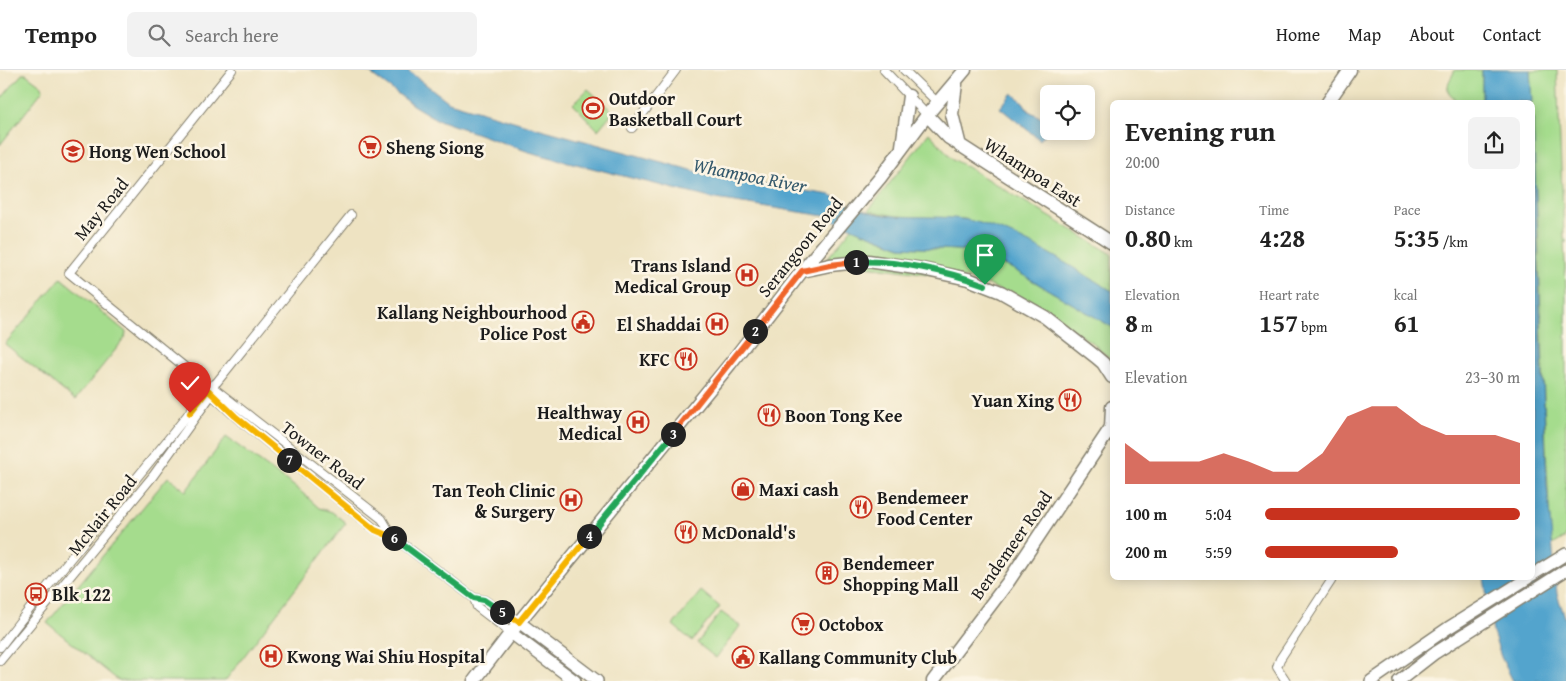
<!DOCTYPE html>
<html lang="en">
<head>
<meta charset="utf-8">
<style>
  :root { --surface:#fff; --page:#f2f2f2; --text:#222; --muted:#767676; --line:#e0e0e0; --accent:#c8321e }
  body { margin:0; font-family:"Gentium Book Plus",serif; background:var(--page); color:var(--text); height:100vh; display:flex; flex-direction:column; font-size:19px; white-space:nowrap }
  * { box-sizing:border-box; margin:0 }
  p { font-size:16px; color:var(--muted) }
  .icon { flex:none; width:28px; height:28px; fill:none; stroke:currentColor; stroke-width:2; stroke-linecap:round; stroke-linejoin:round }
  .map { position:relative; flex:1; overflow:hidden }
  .drawer { position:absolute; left:1110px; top:30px; width:425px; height:480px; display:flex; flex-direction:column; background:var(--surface); border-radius:8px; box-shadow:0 2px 12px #0003 }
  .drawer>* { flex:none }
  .fabs { position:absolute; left:1040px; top:15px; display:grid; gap:10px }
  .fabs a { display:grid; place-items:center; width:55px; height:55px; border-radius:8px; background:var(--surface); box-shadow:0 2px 12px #0003; font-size:25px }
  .pin { position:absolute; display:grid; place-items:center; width:42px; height:42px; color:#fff; margin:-51px -21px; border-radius:50% 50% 50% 0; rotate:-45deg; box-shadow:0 0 5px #0007 }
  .pin .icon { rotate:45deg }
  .km { position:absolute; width:25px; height:25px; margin:-12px; border-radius:50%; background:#222; color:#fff; font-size:14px; line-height:25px; text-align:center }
  .round { display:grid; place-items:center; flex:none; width:52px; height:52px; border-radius:8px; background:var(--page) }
  .overview { display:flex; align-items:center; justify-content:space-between; height:85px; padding:0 15px }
  h1 { font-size:28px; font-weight:700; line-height:38px }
  .metrics { display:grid; grid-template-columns:repeat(3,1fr); gap:8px; height:85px; padding:5px 15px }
  .metrics div { display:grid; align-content:center }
  .metrics b { font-size:25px; font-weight:700 }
  .metrics small { font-size:14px; font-weight:400 }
  .metrics p { font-size:14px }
  .chart { height:140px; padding:10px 15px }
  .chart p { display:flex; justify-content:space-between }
  .chart svg { width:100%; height:90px; margin-top:5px; fill:var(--accent); opacity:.7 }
  ul { padding:0 15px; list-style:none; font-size:16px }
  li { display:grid; grid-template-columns:80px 60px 1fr; align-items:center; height:38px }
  li i { height:12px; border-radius:6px; background:var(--accent) }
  header { display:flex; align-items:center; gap:30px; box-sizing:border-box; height:70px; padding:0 25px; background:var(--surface); border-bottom:1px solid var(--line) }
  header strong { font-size:24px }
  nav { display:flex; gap:28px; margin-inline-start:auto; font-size:18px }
  .search { width:350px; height:45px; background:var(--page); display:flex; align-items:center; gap:12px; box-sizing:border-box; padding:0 18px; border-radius:8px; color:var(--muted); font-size:19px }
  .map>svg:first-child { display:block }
  .green { fill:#a5dc8d; stroke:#607c54 }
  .water { fill:#52a4cd; stroke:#376074 }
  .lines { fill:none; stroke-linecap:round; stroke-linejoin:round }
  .street-casing { stroke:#85806f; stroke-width:10 }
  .secondary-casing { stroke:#85806f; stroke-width:14 }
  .primary-casing { stroke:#85806f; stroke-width:15 }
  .street { stroke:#fff; stroke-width:8 }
  .secondary { stroke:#fff; stroke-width:11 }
  .primary { stroke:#fff; stroke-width:12 }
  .split-1-casing { stroke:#fff; stroke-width:10 }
  .split-2-casing { stroke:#fff; stroke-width:10 }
  .split-3-casing { stroke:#fff; stroke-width:10 }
  .split-4-casing { stroke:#fff; stroke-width:10 }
  .split-5-casing { stroke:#fff; stroke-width:10 }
  .split-6-casing { stroke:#fff; stroke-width:10 }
  .split-7-casing { stroke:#fff; stroke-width:10 }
  .split-8-casing { stroke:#fff; stroke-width:10 }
  .split-1 { stroke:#22a559; stroke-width:6 }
  .split-2 { stroke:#f0652b; stroke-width:6 }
  .split-3 { stroke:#f0652b; stroke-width:6 }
  .split-4 { stroke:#22a559; stroke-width:6 }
  .split-5 { stroke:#f5b400; stroke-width:6 }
  .split-6 { stroke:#22a559; stroke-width:6 }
  .split-7 { stroke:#f5b400; stroke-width:6 }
  .split-8 { stroke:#f5b400; stroke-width:6 }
  .labels { text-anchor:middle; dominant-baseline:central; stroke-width:5; stroke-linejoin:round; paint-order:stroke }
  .poi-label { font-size:18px; font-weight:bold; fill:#1c1c1c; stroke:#fcf5e5; text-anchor:start }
  .street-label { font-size:18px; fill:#1c1c1c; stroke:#fcf5e5 }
  .water-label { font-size:19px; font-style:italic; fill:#34596c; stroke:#fcf5e5 }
</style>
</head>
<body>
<header>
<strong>Tempo</strong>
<div class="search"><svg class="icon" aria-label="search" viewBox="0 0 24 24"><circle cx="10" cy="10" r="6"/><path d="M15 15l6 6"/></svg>Search here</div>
<nav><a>Home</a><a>Map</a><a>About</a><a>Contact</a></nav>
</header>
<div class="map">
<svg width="1566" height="611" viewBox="0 0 1566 611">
  <rect width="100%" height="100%" fill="#fcf5e5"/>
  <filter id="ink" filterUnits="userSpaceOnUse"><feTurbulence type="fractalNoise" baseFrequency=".02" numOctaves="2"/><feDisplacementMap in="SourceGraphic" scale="10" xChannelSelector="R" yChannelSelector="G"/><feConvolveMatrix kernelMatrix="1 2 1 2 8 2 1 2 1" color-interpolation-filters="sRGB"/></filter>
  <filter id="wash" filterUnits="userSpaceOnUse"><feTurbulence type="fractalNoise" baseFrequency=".0096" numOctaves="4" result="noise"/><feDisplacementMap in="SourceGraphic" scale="20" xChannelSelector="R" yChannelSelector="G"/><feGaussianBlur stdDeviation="1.12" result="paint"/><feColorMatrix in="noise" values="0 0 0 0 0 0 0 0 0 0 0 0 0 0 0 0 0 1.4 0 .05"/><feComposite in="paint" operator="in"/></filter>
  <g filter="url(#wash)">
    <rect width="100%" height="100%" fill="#eee3c2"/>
    <path class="green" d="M1455,0H1482V32H1455V29C1441,21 1451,9 1455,0Z
      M1530,0H1557L1564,169H1566V173L1564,171L1566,219V467L1551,476L1546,378L1539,192H1532L1539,187Z
      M22,4H26L42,16L43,20L0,75V30Z
      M588,19L613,42L598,60L573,34Z
      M929,63L953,89L967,97L1112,184V221L1046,182L965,149L897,146L868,141Z
      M852,158L892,174L901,177L958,180L973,183L1011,198L1112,257V291L1094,274L1049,245L979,210L825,191Z
      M61,208L126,262L125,268L75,330L5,274Z
      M226,367L298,419L319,438L332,442L346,453L225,611H119L47,553L168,407L186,421Z
      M701,521L720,537L692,571L673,555Z
      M721,542L740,556L716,588L697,573Z"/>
    <path class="water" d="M366,0H407L449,32L537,58L724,109L831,125C843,132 858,139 873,143C908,151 945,142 980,153C1027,167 1070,196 1112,221V257L1011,198L973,183L958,180L901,177L859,161L825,146L710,128L529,82L436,49L414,36Z
      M1482,0H1530L1532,32H1482Z
      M1012,23L1023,32L1029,41L1049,52V60L1040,70L1000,38Z
      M1533,48L1547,416L1557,524L1566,550V611H1513L1501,587L1493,563L1484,508H1532Z"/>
  </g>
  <g filter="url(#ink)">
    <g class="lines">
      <g class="street-casing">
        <path id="street" d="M232,0L69,203L207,315L211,316L382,449L392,466
          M884,0L927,45
          M904,0L937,32
          M632,58L676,0
          M207,315V320L235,346L375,459L392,466L474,528L484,530L519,552
          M474,528L477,537L511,563
          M0,577C67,489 140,407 207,320L217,312L351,145
          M0,591L153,406L215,320
          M1286,611L1277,597L1280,589L1333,508"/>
      </g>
      <g class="secondary-casing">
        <path id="secondary" d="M1532,505L1566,484
          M519,552L597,611
          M511,563L575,611
          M1371,611L1448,558L1528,508
          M1399,611L1435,583L1566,500"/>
      </g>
      <g class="primary-casing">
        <path id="primary" d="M956,14L952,44L960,76
          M1328,32L1350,0
          M927,45L949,68L1112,173
          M902,76L909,26
          M802,201L830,195L868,191L922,199L968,209L1001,222L1045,247L1096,287L1103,293L1112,307
          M1111,358L1112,337
          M474,611L519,552L730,294L802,201L880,108L927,45L965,0
          M933,611L1008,512L1112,356"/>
      </g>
      <use href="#street" class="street"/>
      <use href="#secondary" class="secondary"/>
      <use href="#primary" class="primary"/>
    </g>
  </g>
  <g class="lines" filter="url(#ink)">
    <g class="split-1-casing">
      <path id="split-1" d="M856,192C894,189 950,202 985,215"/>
    </g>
    <g class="split-2-casing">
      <path id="split-2" d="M755,261L802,201L830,195L856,192"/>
    </g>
    <g class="split-3-casing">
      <path id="split-3" d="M673,364L755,261"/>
    </g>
    <g class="split-4-casing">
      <path id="split-4" d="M589,466L673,364"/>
    </g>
    <g class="split-5-casing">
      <path id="split-5" d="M502,542L519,552L589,466"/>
    </g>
    <g class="split-6-casing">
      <path id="split-6" d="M394,468L474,528L484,530L502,542"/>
    </g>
    <g class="split-7-casing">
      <path id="split-7" d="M289,390L375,460L394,468"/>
    </g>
    <g class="split-8-casing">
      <path id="split-8" d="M190,343L208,320L235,346L289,390"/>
    </g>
    <use href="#split-1" class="split-1"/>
    <use href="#split-2" class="split-2"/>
    <use href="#split-3" class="split-3"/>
    <use href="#split-4" class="split-4"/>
    <use href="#split-5" class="split-5"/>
    <use href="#split-6" class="split-6"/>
    <use href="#split-7" class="split-7"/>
    <use href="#split-8" class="split-8"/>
  </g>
  <defs>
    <g id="stadium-ring" transform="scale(1.125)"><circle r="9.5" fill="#fcf5e5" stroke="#c8321e" stroke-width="1.5"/><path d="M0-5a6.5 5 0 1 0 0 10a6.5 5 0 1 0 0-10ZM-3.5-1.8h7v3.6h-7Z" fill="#c8321e"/></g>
    <g id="supermarket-ring" transform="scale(1.125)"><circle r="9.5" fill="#fcf5e5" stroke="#c8321e" stroke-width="1.5"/><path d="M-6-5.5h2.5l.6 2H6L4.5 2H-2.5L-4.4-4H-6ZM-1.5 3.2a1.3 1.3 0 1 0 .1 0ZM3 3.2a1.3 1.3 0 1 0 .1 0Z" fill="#c8321e"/></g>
    <g id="school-ring" transform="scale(1.125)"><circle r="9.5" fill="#fcf5e5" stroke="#c8321e" stroke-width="1.5"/><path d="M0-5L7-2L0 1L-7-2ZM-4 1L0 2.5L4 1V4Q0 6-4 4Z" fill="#c8321e"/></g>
    <g id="hospital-ring" transform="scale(1.125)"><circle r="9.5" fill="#fcf5e5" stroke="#c8321e" stroke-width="1.5"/><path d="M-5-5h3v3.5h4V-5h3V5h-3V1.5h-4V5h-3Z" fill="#c8321e"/></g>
    <g id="civic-ring" transform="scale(1.125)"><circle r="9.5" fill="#fcf5e5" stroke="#c8321e" stroke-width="1.5"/><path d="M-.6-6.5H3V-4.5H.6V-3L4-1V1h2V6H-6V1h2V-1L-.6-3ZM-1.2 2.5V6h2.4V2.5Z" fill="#c8321e"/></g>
    <g id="restaurant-ring" transform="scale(1.125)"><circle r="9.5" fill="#fcf5e5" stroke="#c8321e" stroke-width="1.5"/><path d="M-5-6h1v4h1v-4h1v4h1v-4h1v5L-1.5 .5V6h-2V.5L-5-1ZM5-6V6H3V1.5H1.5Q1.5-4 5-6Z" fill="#c8321e"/></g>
    <g id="shop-ring" transform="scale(1.125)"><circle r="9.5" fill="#fcf5e5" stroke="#c8321e" stroke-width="1.5"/><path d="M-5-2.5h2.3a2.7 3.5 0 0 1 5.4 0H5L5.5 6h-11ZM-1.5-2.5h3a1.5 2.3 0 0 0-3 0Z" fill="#c8321e"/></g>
    <g id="building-ring" transform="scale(1.125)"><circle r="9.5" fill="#fcf5e5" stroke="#c8321e" stroke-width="1.5"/><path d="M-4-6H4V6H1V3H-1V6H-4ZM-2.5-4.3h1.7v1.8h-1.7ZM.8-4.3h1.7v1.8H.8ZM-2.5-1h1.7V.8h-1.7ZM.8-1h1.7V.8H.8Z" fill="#c8321e"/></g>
    <g id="bus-ring" transform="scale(1.125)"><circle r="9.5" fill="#fcf5e5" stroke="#c8321e" stroke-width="1.5"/><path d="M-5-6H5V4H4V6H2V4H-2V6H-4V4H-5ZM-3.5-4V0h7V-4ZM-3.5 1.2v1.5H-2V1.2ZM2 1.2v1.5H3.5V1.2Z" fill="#c8321e"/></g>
  </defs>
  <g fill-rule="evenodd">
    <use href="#stadium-ring" x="593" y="38"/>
    <use href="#supermarket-ring" x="370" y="77"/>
    <use href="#school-ring" x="73" y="81"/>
    <use href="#hospital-ring" x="747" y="205"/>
    <use href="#civic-ring" x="583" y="252"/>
    <use href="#hospital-ring" x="717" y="254"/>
    <use href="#restaurant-ring" x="686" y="289"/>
    <use href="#restaurant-ring" x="1070" y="330"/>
    <use href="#restaurant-ring" x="769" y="345"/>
    <use href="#hospital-ring" x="638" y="352"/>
    <use href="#shop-ring" x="743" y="419"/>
    <use href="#hospital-ring" x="571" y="430"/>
    <use href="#restaurant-ring" x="861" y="437"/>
    <use href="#restaurant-ring" x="686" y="462"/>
    <use href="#building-ring" x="827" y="503"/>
    <use href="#bus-ring" x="36" y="524"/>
    <use href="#supermarket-ring" x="803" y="554"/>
    <use href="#hospital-ring" x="271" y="586"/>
    <use href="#civic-ring" x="743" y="587"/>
  </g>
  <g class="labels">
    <g class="poi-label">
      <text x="609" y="28">Outdoor<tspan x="609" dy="21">Basketball Court</tspan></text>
      <text x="386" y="77">Sheng Siong</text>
      <text x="89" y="81">Hong Wen School</text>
      <text x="731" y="195" text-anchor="end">Trans Island<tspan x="731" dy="21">Medical Group</tspan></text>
      <text x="567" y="242" text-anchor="end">Kallang Neighbourhood<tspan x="567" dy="21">Police Post</tspan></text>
      <text x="701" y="254" text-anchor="end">El Shaddai</text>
      <text x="670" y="289" text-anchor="end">KFC</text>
      <text x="1054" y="330" text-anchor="end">Yuan Xing</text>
      <text x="622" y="342" text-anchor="end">Healthway<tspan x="622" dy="21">Medical</tspan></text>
      <text x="785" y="345">Boon Tong Kee</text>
      <text x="759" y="419">Maxi cash</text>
      <text x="555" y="420" text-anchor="end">Tan Teoh Clinic<tspan x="555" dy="21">&amp; Surgery</tspan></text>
      <text x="877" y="427">Bendemeer<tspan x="877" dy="21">Food Center</tspan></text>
      <text x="702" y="462">McDonald's</text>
      <text x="843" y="493">Bendemeer<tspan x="843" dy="21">Shopping Mall</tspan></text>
      <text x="52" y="524">Blk 122</text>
      <text x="819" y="554">Octobox</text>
      <text x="287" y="586">Kwong Wai Shiu Hospital</text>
      <text x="759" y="587">Kallang Community Club</text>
    </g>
    <g class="street-label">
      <text transform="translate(1033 102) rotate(33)">Whampoa East</text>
      <text transform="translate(101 139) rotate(-51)">May Road</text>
      <text transform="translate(800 177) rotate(-51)">Serangoon Road</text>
      <text transform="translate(323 385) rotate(38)">Towner Road</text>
      <text transform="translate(102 445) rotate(-51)">McNair Road</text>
      <text transform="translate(1011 475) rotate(-55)">Bendemeer Road</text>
    </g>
    <g class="water-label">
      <text transform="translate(750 105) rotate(11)">Whampoa River</text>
    </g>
  </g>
</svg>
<div class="fabs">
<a><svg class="icon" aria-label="locate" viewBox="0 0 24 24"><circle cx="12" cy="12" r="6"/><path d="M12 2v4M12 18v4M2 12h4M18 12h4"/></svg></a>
</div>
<div class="pin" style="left:985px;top:215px;background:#1e9e55"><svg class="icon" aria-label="arrive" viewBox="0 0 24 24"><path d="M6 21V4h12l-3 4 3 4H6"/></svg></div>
<div class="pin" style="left:190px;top:343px;background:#d93025"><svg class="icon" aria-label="check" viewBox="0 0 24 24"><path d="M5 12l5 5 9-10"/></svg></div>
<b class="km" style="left:856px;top:192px">1</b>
<b class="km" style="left:755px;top:261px">2</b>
<b class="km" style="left:673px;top:364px">3</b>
<b class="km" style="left:589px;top:466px">4</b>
<b class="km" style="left:502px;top:542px">5</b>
<b class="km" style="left:394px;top:468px">6</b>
<b class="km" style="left:289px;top:390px">7</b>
<section class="drawer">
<div class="overview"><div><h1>Evening run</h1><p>20:00</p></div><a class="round"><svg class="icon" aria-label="share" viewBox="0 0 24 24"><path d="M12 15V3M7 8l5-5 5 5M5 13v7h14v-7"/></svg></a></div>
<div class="metrics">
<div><p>Distance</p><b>0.80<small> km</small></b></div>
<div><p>Time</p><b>4:28</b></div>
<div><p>Pace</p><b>5:35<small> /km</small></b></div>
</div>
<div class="metrics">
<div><p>Elevation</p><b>8<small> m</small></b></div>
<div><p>Heart rate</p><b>157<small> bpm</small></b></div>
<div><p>kcal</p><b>61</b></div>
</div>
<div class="chart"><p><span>Elevation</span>23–30 m</p>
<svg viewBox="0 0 160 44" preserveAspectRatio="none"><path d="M0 44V24L10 33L20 33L30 33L40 29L50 33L60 38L70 38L80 29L90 11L100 6L110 6L120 15L130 20L140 20L150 20L160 24V44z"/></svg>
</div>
<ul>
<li><b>100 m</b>5:04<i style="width:100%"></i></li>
<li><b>200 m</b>5:59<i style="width:52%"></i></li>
</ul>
</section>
</div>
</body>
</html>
